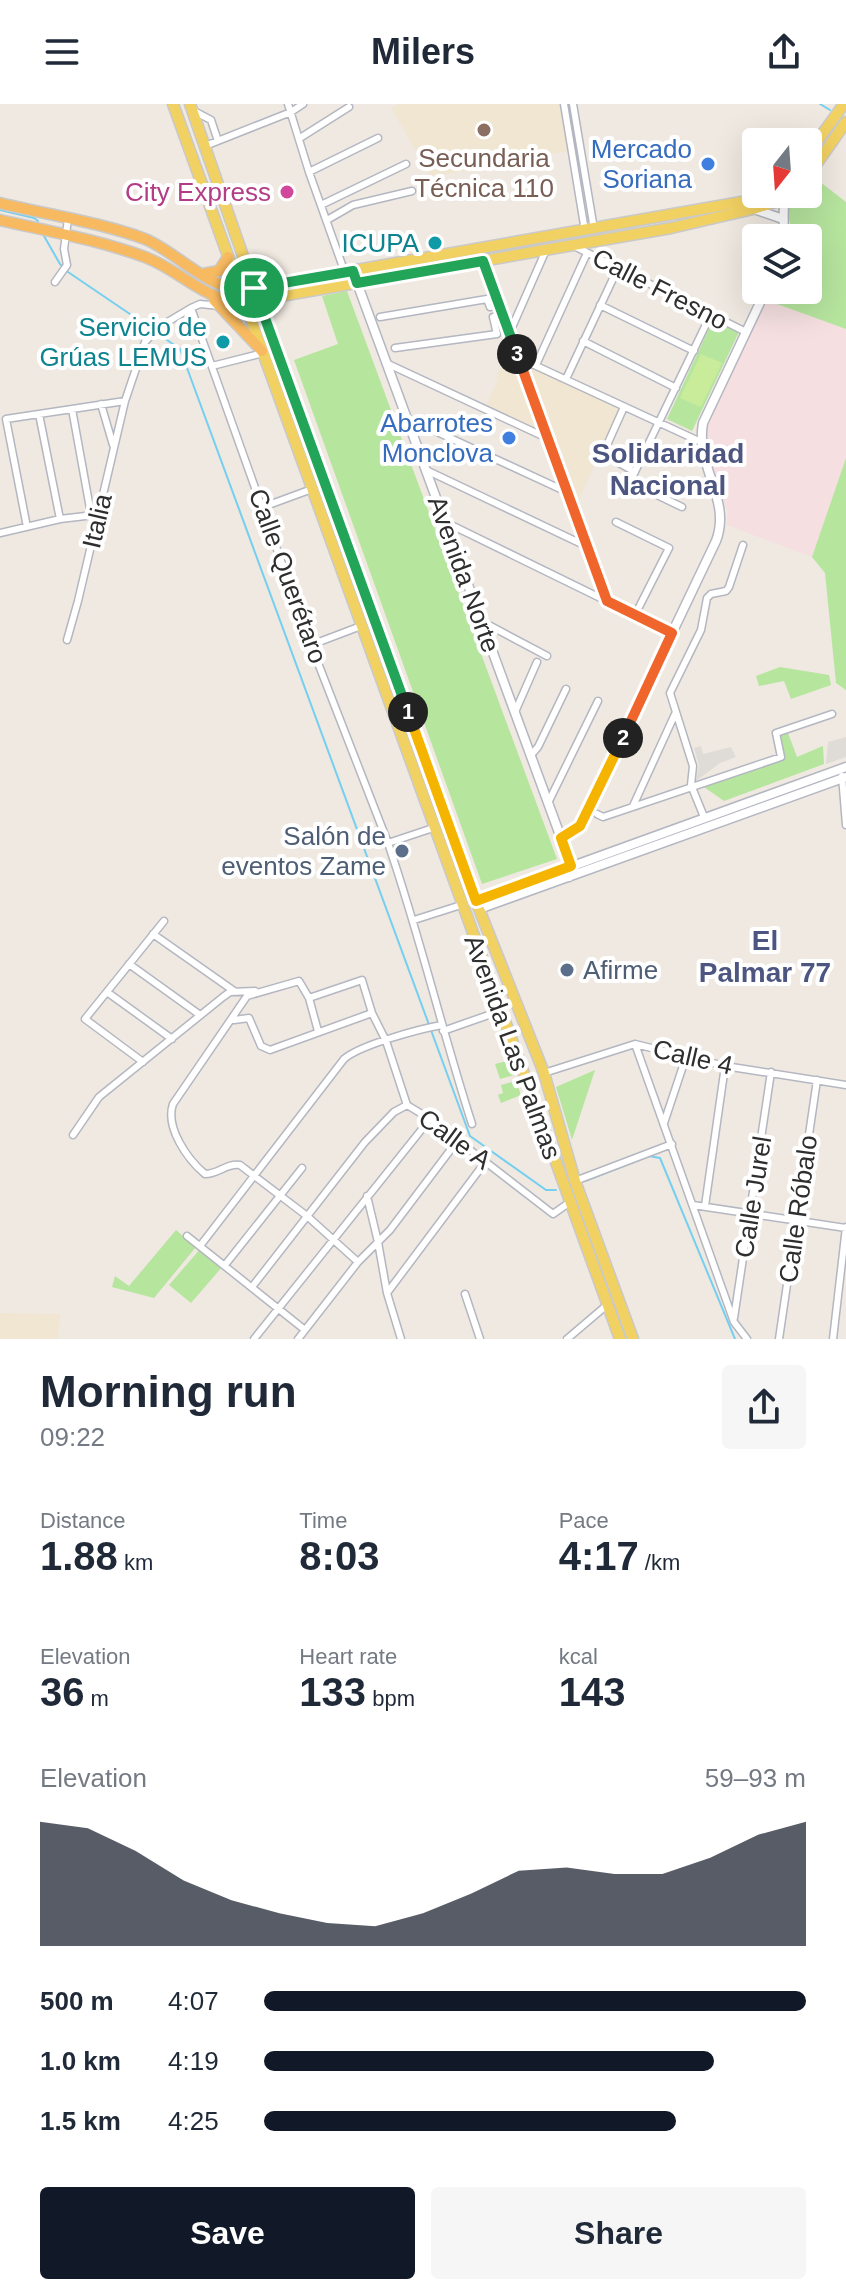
<!DOCTYPE html>
<html lang="en">
<head>
<meta charset="utf-8">
<style>
  :root { --surface:#fff; --page:#f6f6f7; --text:#1f2937; --muted:#747a83; --accent:#111827 }
  body { margin:0; font-family:Arial,sans-serif; background:var(--page); color:var(--text); height:100vh; display:flex; flex-direction:column; font-size:30px; white-space:nowrap }
  * { box-sizing:border-box; margin:0 }
  p { font-size:26px; color:var(--muted) }
  .icon { flex:none; width:44px; height:44px; fill:none; stroke:currentColor; stroke-width:2; stroke-linecap:round; stroke-linejoin:round }
  .map { position:relative; height:1235px; overflow:hidden }
  .panel { display:flex; flex-direction:column; background:var(--surface); flex:1 }
  .panel>* { flex:none }
  .needle { width:52px; rotate:197deg }
  .controls { position:absolute; left:742px; top:24px; display:grid; gap:16px }
  .controls a { display:grid; place-items:center; width:80px; height:80px; border-radius:8px; background:var(--surface); box-shadow:0 8px 32px #0002; font-size:40px }
  .pin { position:absolute; display:grid; place-items:center; width:68px; height:68px; color:#fff; margin:-34px; border:4px solid #fff; border-radius:50%; box-shadow:0 2px 8px #0007 }
  .km { position:absolute; width:40px; height:40px; margin:-20px; border-radius:50%; background:#222; color:#fff; font-size:22px; line-height:40px; text-align:center }
  .round { display:grid; place-items:center; flex:none; width:84px; height:84px; border-radius:8px; background:var(--page) }
  .summary { display:flex; align-items:center; justify-content:space-between; height:136px; padding:0 40px }
  h1 { font-size:44px; font-weight:700; line-height:60px }
  .stats { display:grid; grid-template-columns:repeat(3,1fr); gap:12px; height:136px; padding:8px 40px }
  .stats div { display:grid; align-content:center }
  .stats b { font-size:40px; font-weight:700 }
  .stats small { font-size:22px; font-weight:400 }
  .stats p { font-size:22px }
  .chart { height:224px; padding:16px 40px }
  .chart p { display:flex; justify-content:space-between }
  .chart svg { width:100%; height:144px; margin-top:8px; fill:var(--accent); opacity:.7 }
  .cta { display:flex; gap:16px; margin-top:auto; padding:16px 40px }
  .cta a { flex:1; height:92px; border-radius:8px; background:var(--accent); color:#fff; font-size:32px; font-weight:700; line-height:92px; text-align:center }
  .cta a+a { background:var(--page); color:var(--text) }
  ul { padding:0 40px; list-style:none; font-size:26px }
  li { display:grid; grid-template-columns:128px 96px 1fr; align-items:center; height:60px }
  li i { height:20px; border-radius:10px; background:var(--accent) }
  header { display:flex; justify-content:space-between; align-items:center; height:104px; padding:0 40px; background:var(--surface); font-size:36px; font-weight:700 }
  .map>svg:first-child { display:block }
  .education { fill:#f0e6d1 }
  .medical { fill:#f5dfe0 }
  .green { fill:#b6e59e }
  .pitch { fill:#c9ec9a }
  .plaza { fill:#dfdcd8 }
  .lines { fill:none; stroke-linecap:round; stroke-linejoin:round }
  .stream { stroke:#75cff0; stroke-width:2 }
  .minor-casing { stroke:#b4b7c1; stroke-width:9 }
  .tertiary-casing { stroke:#b4b7c1; stroke-width:11 }
  .primary-casing { stroke:#c9c9c9; stroke-width:13 }
  .trunk-casing { stroke:#c9c9c9; stroke-width:13 }
  .minor { stroke:#fff; stroke-width:6 }
  .tertiary { stroke:#fff; stroke-width:8 }
  .primary { stroke:#f2d163; stroke-width:10 }
  .trunk { stroke:#f8ba60; stroke-width:10 }
  .split-1-casing { stroke:#fff; stroke-width:16 }
  .split-2-casing { stroke:#fff; stroke-width:16 }
  .split-3-casing { stroke:#fff; stroke-width:16 }
  .split-4-casing { stroke:#fff; stroke-width:16 }
  .split-1 { stroke:#22a559; stroke-width:10 }
  .split-2 { stroke:#f5b400; stroke-width:10 }
  .split-3 { stroke:#f0652b; stroke-width:10 }
  .split-4 { stroke:#22a559; stroke-width:10 }
  .education-dot { fill:#8d6e63; stroke:#fff; stroke-width:3 }
  .shop-dot { fill:#3f7fe0; stroke:#fff; stroke-width:3 }
  .hotel-dot { fill:#d1479c; stroke:#fff; stroke-width:3 }
  .culture-dot { fill:#0f9aa8; stroke:#fff; stroke-width:3 }
  .service-dot { fill:#5c6f8a; stroke:#fff; stroke-width:3 }
  .labels { text-anchor:middle; dominant-baseline:central; stroke-width:8; stroke-linejoin:round; paint-order:stroke }
  .shop-label { font-size:26px; fill:#366cbe; stroke:#fff; text-anchor:end }
  .education-label { font-size:26px; fill:#785e54; stroke:#fff }
  .hotel-label { font-size:26px; fill:#b23c85; stroke:#fff; text-anchor:end }
  .culture-label { font-size:26px; fill:#0d838f; stroke:#fff; text-anchor:end }
  .street-label { font-size:26px; fill:#2e2e2e; stroke:#fff }
  .service-label { font-size:26px; fill:#4e5e75; stroke:#fff; text-anchor:end }
  .neighbourhood-label { font-size:28px; font-weight:bold; fill:#4d5680; stroke:#fff }
</style>
</head>
<body>
<header><svg class="icon" aria-label="menu" viewBox="0 0 24 24"><path d="M4 6h16M4 12h16M4 18h16"/></svg>Milers<svg class="icon" aria-label="share" viewBox="0 0 24 24"><path d="M12 15V3M7 8l5-5 5 5M5 13v7h14v-7"/></svg></header>
<div class="map">
<svg width="846" height="1235" viewBox="0 0 846 1235">
  <rect width="100%" height="100%" fill="#efe9e1"/>
  <path class="education" d="M399,0H560L568,47L431,73L391,4Z
    M509,247L538,323L535,325L486,302L499,274L496,273Z
    M529,261L620,304L579,395L547,309Z
    M0,1209L60,1210L58,1235H0Z"/>
  <path class="medical" d="M766,196L846,225V354L812,453L727,421L728,408L706,353V324Z"/>
  <path class="green" d="M815,74L846,98V225L766,196L769,186H808V134H787L791,124L786,100L797,90H808V81Z
    M347,187L557,755L482,780L294,256L338,240L322,192Z
    M713,216L739,228L692,327L667,315Z
    M846,354V586L836,579L825,469L812,453Z
    M780,563L829,571L831,581L791,595L784,577L759,582L756,572Z
    M788,629L797,653L823,642L824,660L724,697L701,681L782,655L781,632Z
    M511,956L515,971L500,975L495,960Z
    M595,966L572,1036L556,983Z
    M516,977L521,991L501,999L498,991L503,989L501,981Z
    M176,1126L196,1143L154,1194L112,1183L115,1172L129,1182Z
    M201,1144L223,1162L191,1199L169,1181Z"/>
  <path class="pitch" d="M701,250L722,259L701,303L680,294Z"/>
  <path class="plaza" d="M846,633V653L826,660L828,638Z
    M701,642L703,650L731,643L736,653L720,659L696,677L699,661L694,644Z"/>
  <g class="lines">
    <path class="stream" d="M820,0L830,6
      M0,106L34,114L38,117
      M44,132L60,160L68,168L152,225
      M157,229L180,245L470,1032L546,1086H556
      M585,1077L649,1052L660,1054L735,1235"/>
    <g class="minor-casing">
      <path id="minor" d="M288,0L309,68L345,169
        M564,0L585,127
        M573,0L594,125
        M192,6L211,16L218,37
        M300,34L349,3
        M205,42L291,8L303,0
        M309,68L378,34
        M321,101L406,60
        M327,116L353,101L412,87
        M574,142L746,228
        M483,157L607,497
        M55,178L67,161L64,145L68,115
        M600,201L694,247
        M191,204L311,541L388,739L433,724
        M380,213L487,195L490,203L499,201
        M510,228L546,146
        M583,237L676,284
        M395,244L497,230L493,213L503,210
        M519,254L701,338
        M386,259L549,335
        M536,261L587,149
        M212,262L263,249
        M566,275L618,164
        M101,300L113,341
        M624,303L603,350L635,368
        M72,305L91,410
        M39,310L60,415
        M407,314L569,389
        M426,366L588,443
        M263,403L312,385
        M682,403L630,378L711,210
        M445,418L672,529
        M616,418L669,444L635,511
        M27,423L6,315L125,297
        M0,429L60,415L94,411
        M483,518L547,552
        M67,536L78,497L125,297L145,238L159,223L191,204L200,200L220,202
        M311,541L361,522
        M515,608L537,558
        M531,651L538,643L566,585
        M842,672L846,721
        M548,699L598,597
        M633,702L675,610
        M597,710L603,713L781,653L776,629L832,610
        M704,713L691,681L693,662L670,589L701,526L707,494L711,490L726,487L729,483L743,441
        M388,739C420,832 442,927 472,1020
        M414,816L461,801
        M153,830L234,887
        M129,860L200,911
        M107,888L172,935
        M309,894L318,927
        M234,916L249,914L261,942L270,946L372,909
        M443,927L500,907
        M635,940L734,1218L747,1235
        M143,958L85,915L164,817
        M544,969L635,940L725,962L846,981
        M664,1019L686,953
        M73,1031L99,993L223,893L230,888L255,887
        M575,1077L672,1040
        M367,1092L378,1138L387,1189
        M693,1101L846,1124
        M705,1102L725,962
        M187,1132L305,1226
        M200,1142L344,955C360,941 419,925 442,921
        M358,1158L307,1112L240,1061C226,1059 219,1070 205,1070C187,1055 165,1023 173,1000L247,892L299,877L309,894L362,876L372,909L386,937L407,1001L430,1015L553,1110L570,1098
        M225,1161L302,1064
        M252,1183L365,1038L394,1008L407,1001
        M465,1190L480,1235
        M734,1214L771,968
        M254,1235L430,1015
        M298,1235L358,1158L390,1126L458,1036
        M401,1235L387,1189L486,1057
        M567,1235L607,1201
        M779,1235L817,976
        M833,1235L846,1123"/>
    </g>
    <g class="tertiary-casing">
      <path id="tertiary" d="M754,105L783,115
        M782,134C786,120 781,107 786,92
        M356,176L561,734L571,762L569,773
        M561,734L580,722L716,437C732,395 695,364 703,319L766,186
        M476,797L846,663
        M479,805L846,673"/>
    </g>
    <g class="primary-casing">
      <path id="primary" d="M173,0L620,1235
        M190,0L272,235L479,805L544,969L575,1077L633,1235
        M808,50L844,0
        M808,72L846,18
        M254,184L747,97L764,90
        M258,196L671,124L753,105L775,98L789,90"/>
    </g>
    <g class="trunk-casing">
      <path id="trunk" d="M0,99C45,110 103,119 145,135C181,150 214,193 254,184
        M0,116C48,127 99,136 145,153C187,169 209,205 258,196
        M203,170L219,167L228,153
        M214,196L262,247"/>
    </g>
    <use href="#minor" class="minor"/>
    <use href="#tertiary" class="tertiary"/>
    <use href="#primary" class="primary"/>
    <use href="#trunk" class="trunk"/>
  </g>
  <g class="lines">
    <g class="split-1-casing">
      <path id="split-1" d="M254,184L408,608"/>
    </g>
    <g class="split-2-casing">
      <path id="split-2" d="M408,608L476,797L571,762L561,734L580,722L623,634"/>
    </g>
    <g class="split-3-casing">
      <path id="split-3" d="M517,250L607,497L672,529L623,634"/>
    </g>
    <g class="split-4-casing">
      <path id="split-4" d="M254,184L353,167L357,179L483,157L517,250"/>
    </g>
    <use href="#split-1" class="split-1"/>
    <use href="#split-2" class="split-2"/>
    <use href="#split-3" class="split-3"/>
    <use href="#split-4" class="split-4"/>
  </g>
  <circle class="education-dot" cx="484" cy="26" r="8"/>
  <g class="shop-dot">
    <circle cx="708" cy="60" r="8"/>
    <circle cx="509" cy="334" r="8"/>
  </g>
  <circle class="hotel-dot" cx="287" cy="88" r="8"/>
  <g class="culture-dot">
    <circle cx="435" cy="139" r="8"/>
    <circle cx="223" cy="238" r="8"/>
  </g>
  <g class="service-dot">
    <circle cx="402" cy="747" r="8"/>
    <circle cx="567" cy="866" r="8"/>
  </g>
  <g class="labels">
    <g class="shop-label">
      <text x="692" y="45">Mercado<tspan x="692" dy="30">Soriana</tspan></text>
      <text x="493" y="319">Abarrotes<tspan x="493" dy="30">Monclova</tspan></text>
    </g>
    <g class="education-label">
      <text x="484" y="54">Secundaria<tspan x="484" dy="30">Técnica 110</tspan></text>
    </g>
    <g class="hotel-label">
      <text x="271" y="88">City Express</text>
    </g>
    <g class="culture-label">
      <text x="419" y="139">ICUPA</text>
      <text x="207" y="223">Servicio de<tspan x="207" dy="30">Grúas LEMUS</tspan></text>
    </g>
    <g class="street-label">
      <text transform="translate(660 185) rotate(27)">Calle Fresno</text>
      <text transform="translate(97 417) rotate(-77)">Italia</text>
      <text transform="translate(464 470) rotate(70)">Avenida Norte</text>
      <text transform="translate(288 472) rotate(70)">Calle Querétaro</text>
      <text transform="translate(513 943) rotate(70)">Avenida Las Palmas</text>
      <text transform="translate(693 953) rotate(13)">Calle 4</text>
      <text transform="translate(455 1035) rotate(36)">Calle A</text>
      <text transform="translate(753 1093) rotate(-81)">Calle Jurel</text>
      <text transform="translate(798 1105) rotate(-82)">Calle Róbalo</text>
    </g>
    <g class="service-label">
      <text x="386" y="732">Salón de<tspan x="386" dy="30">eventos Zame</tspan></text>
      <text x="583" y="866" text-anchor="start">Afirme</text>
    </g>
    <g class="neighbourhood-label">
      <text x="668" y="349">Solidaridad<tspan x="668" dy="32">Nacional</tspan></text>
      <text x="765" y="836">El<tspan x="765" dy="32">Palmar 77</tspan></text>
    </g>
  </g>
</svg>
<div class="controls">
<a><svg class="needle" viewBox="-14 -14 28 28"><path d="M0-13l5 13h-10z" fill="#e53935"/><path d="M0 13l5-13h-10z" fill="#747a83"/></svg></a>
<a><svg class="icon" aria-label="layers" viewBox="0 0 24 24"><path d="M12 4l9 5-9 5-9-5zM3 14l9 5 9-5"/></svg></a>
</div>
<div class="pin" style="left:254px;top:184px;background:#1e9e55"><svg class="icon" aria-label="arrive" viewBox="0 0 24 24"><path d="M6 21V4h12l-3 4 3 4H6"/></svg></div>
<b class="km" style="left:408px;top:608px">1</b>
<b class="km" style="left:623px;top:634px">2</b>
<b class="km" style="left:517px;top:250px">3</b>
</div>
<section class="panel">
<div class="summary"><div><h1>Morning run</h1><p>09:22</p></div><a class="round"><svg class="icon" aria-label="share" viewBox="0 0 24 24"><path d="M12 15V3M7 8l5-5 5 5M5 13v7h14v-7"/></svg></a></div>
<div class="stats">
<div><p>Distance</p><b>1.88<small> km</small></b></div>
<div><p>Time</p><b>8:03</b></div>
<div><p>Pace</p><b>4:17<small> /km</small></b></div>
</div>
<div class="stats">
<div><p>Elevation</p><b>36<small> m</small></b></div>
<div><p>Heart rate</p><b>133<small> bpm</small></b></div>
<div><p>kcal</p><b>143</b></div>
</div>
<div class="chart"><p><span>Elevation</span>59–93 m</p>
<svg viewBox="0 0 160 44" preserveAspectRatio="none"><path d="M0 44V6L10 8L20 15L30 24L40 30L50 34L60 37L70 38L80 34L90 28L100 21L110 20L120 22L130 22L140 17L150 10L160 6V44z"/></svg>
</div>
<ul>
<li><b>500 m</b>4:07<i style="width:100%"></i></li>
<li><b>1.0 km</b>4:19<i style="width:83%"></i></li>
<li><b>1.5 km</b>4:25<i style="width:76%"></i></li>
</ul>
<div class="cta"><a>Save</a><a>Share</a></div>
</section>
</body>
</html>
